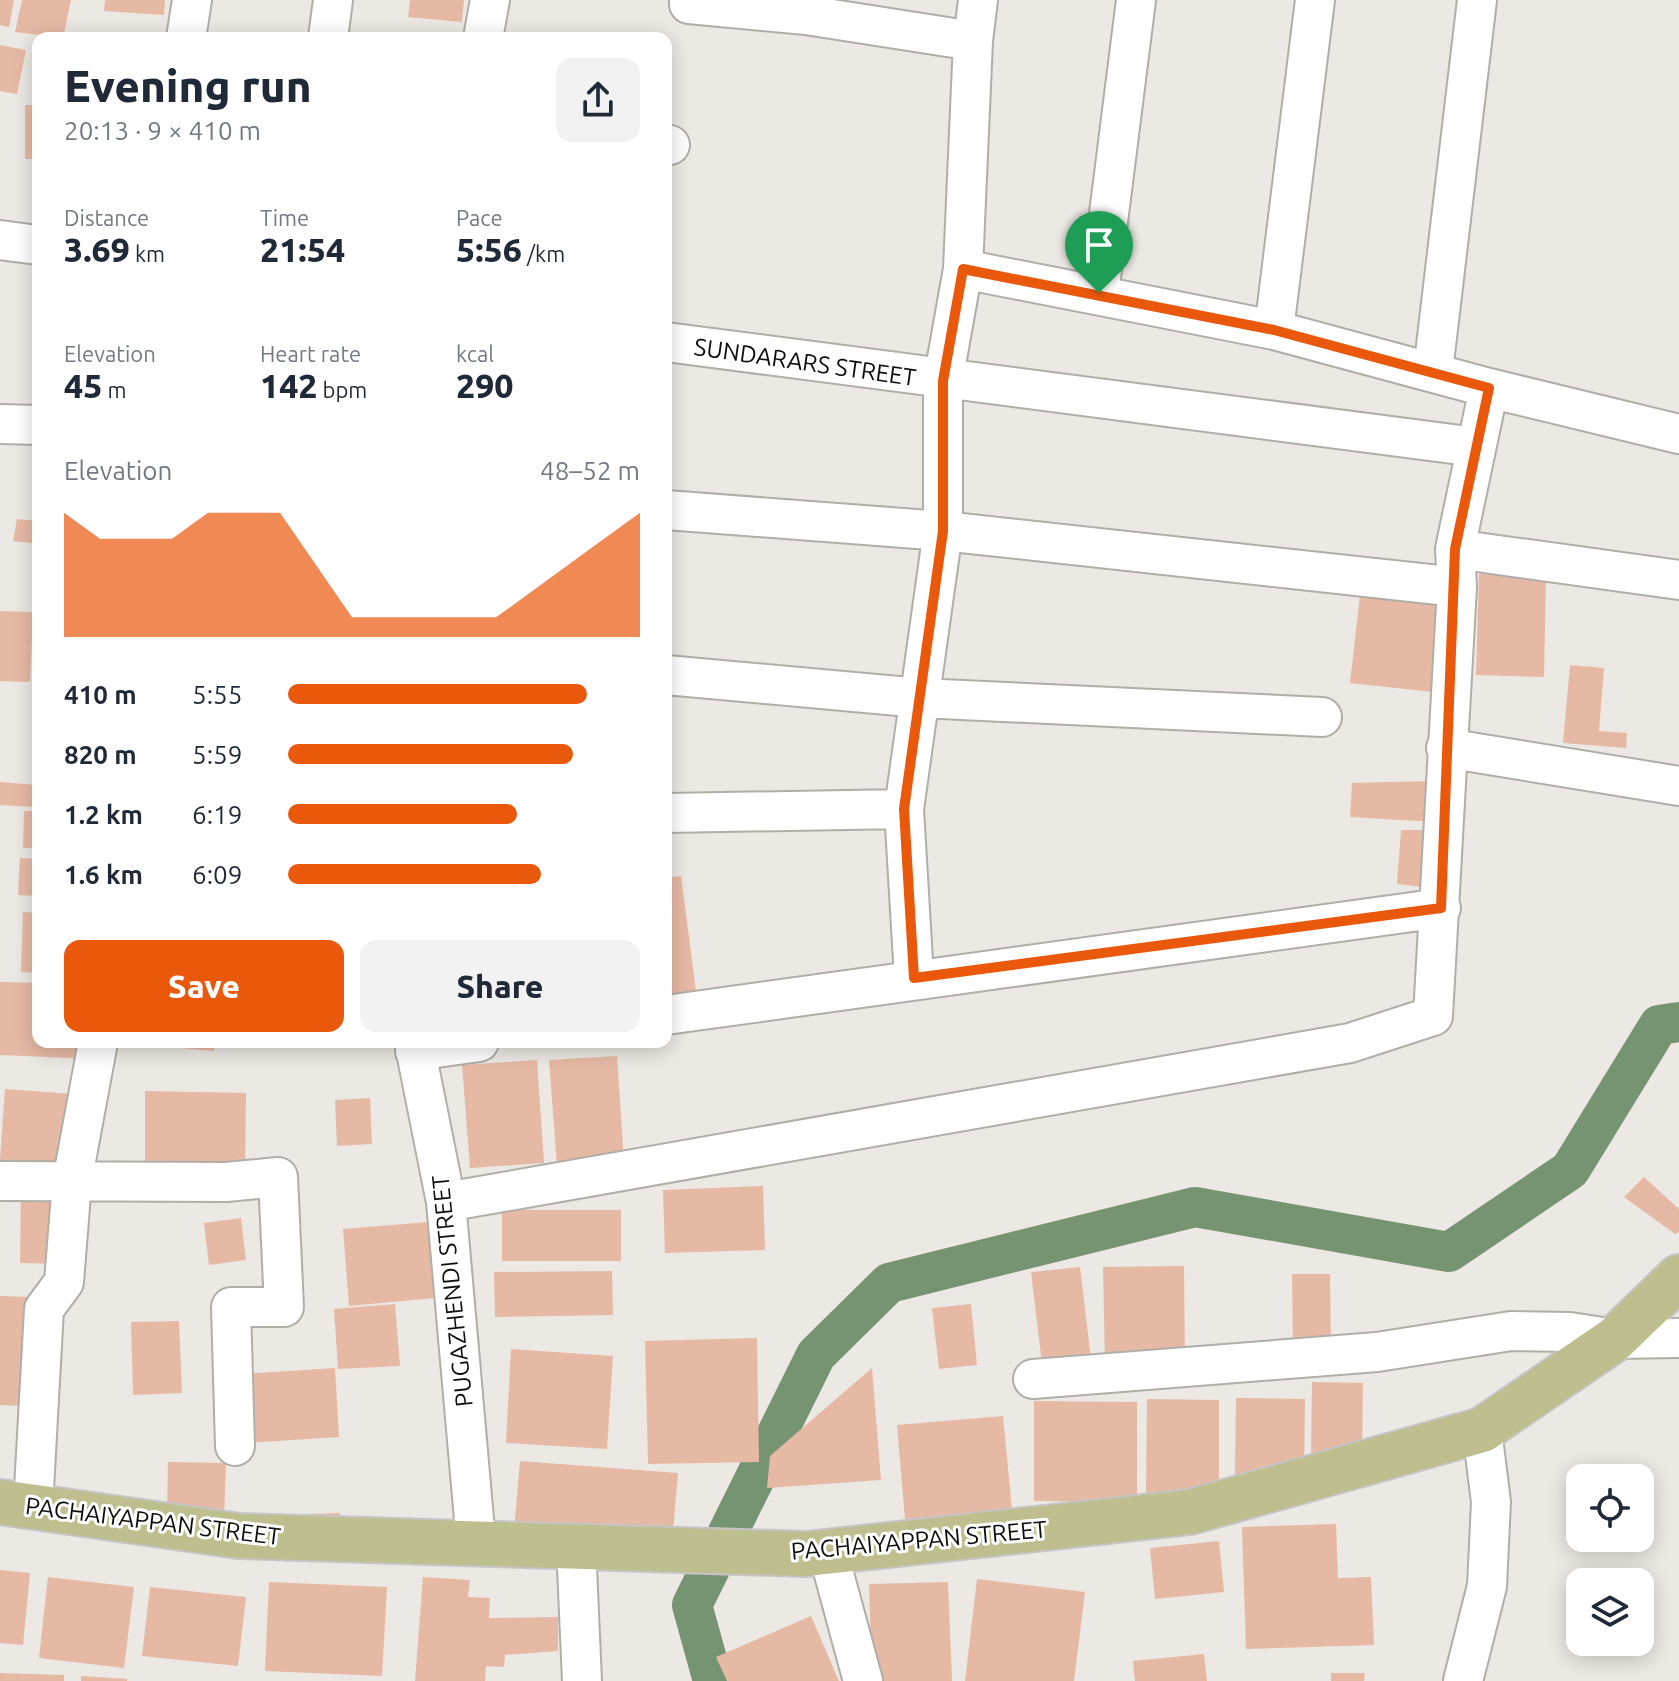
<!DOCTYPE html>
<html lang="en">
<head>
<meta charset="utf-8">
<style>
  :root { --surface:#fff; --page:#f2f2f3; --text:#1f2937; --muted:#747a83; --accent:#ea580c }
  body { margin:0; font-family:Ubuntu,sans-serif; background:var(--page); color:var(--text); height:100vh; display:flex; flex-direction:column; font-size:30px; white-space:nowrap }
  * { box-sizing:border-box; margin:0 }
  p { font-size:26px; color:var(--muted) }
  .icon { flex:none; width:44px; height:44px; fill:none; stroke:currentColor; stroke-width:2; stroke-linecap:round; stroke-linejoin:round }
  .map { position:relative; flex:1; overflow:hidden }
  .drawer { position:absolute; left:32px; top:32px; width:640px; height:1016px; display:flex; flex-direction:column; background:var(--surface); border-radius:16px; box-shadow:0 4px 20px #0003 }
  .drawer>* { flex:none }
  .controls { position:absolute; left:1566px; top:1464px; display:grid; gap:16px }
  .controls a { display:grid; place-items:center; width:88px; height:88px; border-radius:16px; background:var(--surface); box-shadow:0 4px 20px #0003; font-size:40px }
  .pin { position:absolute; display:grid; place-items:center; width:68px; height:68px; color:#fff; margin:-82px -34px; border-radius:50% 50% 50% 0; rotate:-45deg; box-shadow:0 0 8px #0007 }
  .pin .icon { rotate:45deg }
  .round { display:grid; place-items:center; flex:none; width:84px; height:84px; border-radius:16px; background:var(--page) }
  .summary { display:flex; align-items:center; justify-content:space-between; height:136px; padding:0 32px }
  h1 { font-size:44px; font-weight:800; line-height:60px }
  .metrics { display:grid; grid-template-columns:repeat(3,1fr); gap:12px; height:136px; padding:8px 32px }
  .metrics div { display:grid; align-content:center }
  .metrics b { font-size:34px; font-weight:800 }
  .metrics small { font-size:22px; font-weight:400 }
  .metrics p { font-size:22px }
  .chart { height:224px; padding:16px 32px }
  .chart p { display:flex; justify-content:space-between }
  .chart svg { width:100%; height:144px; margin-top:8px; fill:var(--accent); opacity:.7 }
  .button { display:flex; gap:16px; margin-top:auto; padding:16px 32px }
  .button a { flex:1; height:92px; border-radius:16px; background:var(--accent); color:#fff; font-size:32px; font-weight:800; line-height:92px; text-align:center }
  .button a+a { background:var(--page); color:var(--text) }
  ul { padding:0 32px; list-style:none; font-size:26px }
  li { display:grid; grid-template-columns:128px 96px 1fr; align-items:center; height:60px }
  li i { height:20px; border-radius:10px; background:var(--accent) }
  .map>svg:first-child { display:block }
  .lines { fill:none; stroke-linecap:round; stroke-linejoin:round }
  .canal { stroke:#779472; stroke-width:40 }
  .building { fill:#e6b9a5 }
  .minor-casing { stroke:#b1aea8; stroke-width:42 }
  .major-casing { stroke:#c6c5c5; stroke-width:48 }
  .minor { stroke:#fff; stroke-width:38 }
  .major { stroke:#bebe8e; stroke-width:44 }
  .route-casing { stroke:#fff; stroke-width:16 }
  .route { stroke:#ea580c; stroke-width:10 }
  .labels { text-anchor:middle; dominant-baseline:central; stroke-width:6; stroke-linejoin:round; paint-order:stroke }
  .street-label { font-size:24px; fill:#100e0d; stroke:#fff }
</style>
</head>
<body>
<div class="map">
<svg width="1679" height="1681" viewBox="0 0 1679 1681">
  <rect width="100%" height="100%" fill="#ece8e3"/>
  <g class="lines">
    <path class="canal" d="M713,1681L692,1605L816,1355L889,1283L1195,1207L1449,1252L1570,1170L1659,1025L1679,1022"/>
  </g>
  <path class="building" d="M0,0H14L9,27L0,25Z
    M22,0H71L63,38L15,32Z
    M105,0H165L164,15L104,11Z
    M410,0H464L462,22L408,17Z
    M0,45L26,50L17,94L0,91Z
    M25,105H38V159H25Z
    M17,519L38,521V544L13,541Z
    M1479,574L1546,576L1544,677L1476,675Z
    M1360,595L1442,603L1433,692L1350,683Z
    M0,611L33,612L30,682L0,681Z
    M1570,665L1604,668L1599,731L1627,733L1626,748L1563,743Z
    M34,723H38V767H33Z
    M1435,781V822L1350,817L1352,783Z
    M0,782L36,785L34,807L0,805Z
    M24,811H38V848H23Z
    M1401,830H1424L1423,887L1397,884Z
    M20,858L38,859V896L18,895Z
    M681,876L697,999L666,1003V878Z
    M23,912L38,913V973L21,972Z
    M0,982L38,983V1042H95L94,1059L0,1055Z
    M117,1042H214V1051Z
    M617,1056L624,1161L557,1166L549,1060Z
    M537,1060L544,1163L470,1168L462,1065Z
    M5,1089L74,1094L69,1165L0,1160Z
    M145,1091L246,1093L245,1174H145Z
    M370,1098L372,1144L337,1146L335,1100Z
    M1644,1177L1679,1209V1232L1675,1234L1624,1197Z
    M763,1186L765,1250L665,1253L663,1190Z
    M21,1190L60,1191L59,1264L20,1263Z
    M502,1210H621V1261H502Z
    M241,1218L246,1260L209,1265L204,1223Z
    M428,1222L435,1298L349,1306L343,1229Z
    M1184,1266L1185,1361L1105,1363L1103,1267Z
    M1080,1267L1091,1359L1042,1364L1031,1272Z
    M612,1271L613,1315L495,1317L494,1272Z
    M1292,1274H1330L1331,1353H1293Z
    M0,1296L31,1297L30,1406L0,1405Z
    M395,1304L400,1366L338,1369L334,1309Z
    M971,1304L977,1365L939,1369L932,1308Z
    M179,1321L182,1393L133,1395L131,1322Z
    M757,1338L759,1462L648,1464L645,1341Z
    M511,1349L613,1356L607,1449L506,1443Z
    M335,1368L339,1437L245,1443L241,1374Z
    M872,1368L881,1480L767,1488L770,1456Z
    M1312,1382L1363,1383L1362,1458H1311Z
    M1236,1398L1305,1399L1304,1476L1235,1475Z
    M1147,1399L1219,1400V1496L1146,1495Z
    M1034,1401L1137,1402V1502L1034,1501Z
    M1003,1416L1012,1510L905,1519L897,1425Z
    M520,1461L678,1473L672,1543L514,1531Z
    M168,1462L226,1463L224,1518L167,1516Z
    M340,1513V1524L309,1525V1514Z
    M1336,1524L1338,1578L1371,1577L1374,1645L1246,1649L1242,1527Z
    M1219,1541L1224,1592L1155,1599L1150,1548Z
    M0,1570L30,1573L23,1645L0,1643Z
    M48,1577L134,1587L124,1668L39,1658Z
    M423,1577L470,1580L468,1597L490,1598L489,1618L558,1617V1651L505,1655L504,1667L486,1666L485,1681H415Z
    M977,1579L1085,1592L1074,1681H965Z
    M269,1582L387,1587L382,1676L265,1671Z
    M948,1582L952,1681H872L869,1584Z
    M150,1587L246,1597L238,1666L142,1656Z
    M811,1616L839,1681H727L716,1657Z
    M1204,1654L1207,1681H1135L1133,1661Z
    M0,1673L64,1675V1681H0Z
    M1331,1673H1365L1364,1681H1331Z
    M81,1676L127,1679V1681H81Z"/>
  <g class="lines">
    <g class="minor-casing">
      <path id="minor" d="M689,0V4L806,15L973,41
        M186,38L192,0
        M328,38L333,0
        M483,38L490,0
        M666,144L670,145
        M0,240L38,245
        M963,269L1274,330L1489,388L1679,434
        M1099,293L1136,0
        M1274,330L1315,0
        M666,342L1476,447
        M1433,371L1477,0
        M0,424L38,425
        M666,510L943,531L1457,587
        M1455,549L1679,580
        M666,675L920,698L1322,717
        M1446,748L1679,786
        M666,813L904,809
        M914,978L904,809L943,531V381L963,269L973,41L978,0
        M666,1015L1441,908
        M414,1042L446,1202L476,1542
        M415,1051L479,1042
        M0,1181L226,1182L278,1177L284,1307H231L235,1446
        M446,1202L1350,1043L1433,1016L1457,587L1455,549L1489,388
        M1033,1379L1377,1352L1511,1331L1570,1332L1615,1339L1679,1338
        M33,1507L44,1309L64,1282L72,1182L98,1042
        M576,1545L582,1681
        M828,1552L863,1681
        M1463,1681L1487,1586L1491,1502L1482,1430"/>
    </g>
    <g class="major-casing">
      <path id="major" d="M0,1502L239,1536L807,1554L1190,1512L1482,1430L1615,1339L1679,1277"/>
    </g>
    <use href="#minor" class="minor"/>
    <use href="#major" class="major"/>
  </g>
  <g class="lines">
    <g class="route-casing">
      <path id="route" d="M963,269L1274,330L1489,388L1455,549L1441,908L914,978L904,809L943,531V381Z"/>
    </g>
    <use href="#route" class="route"/>
  </g>
  <g class="labels">
    <g class="street-label">
      <text transform="translate(805 362) rotate(8)">SUNDARARS STREET</text>
      <text transform="translate(452 1291) rotate(-96)">PUGAZHENDI STREET</text>
      <text transform="translate(153 1521) rotate(7)">PACHAIYAPPAN STREET</text>
      <text transform="translate(919 1540) rotate(-5)">PACHAIYAPPAN STREET</text>
    </g>
  </g>
</svg>
<div class="controls">
<a><svg class="icon" aria-label="locate" viewBox="0 0 24 24"><circle cx="12" cy="12" r="6"/><path d="M12 2v4M12 18v4M2 12h4M18 12h4"/></svg></a>
<a><svg class="icon" aria-label="layers" viewBox="0 0 24 24"><path d="M12 4l9 5-9 5-9-5zM3 14l9 5 9-5"/></svg></a>
</div>
<div class="pin" style="left:1099px;top:293px;background:#1e9e55"><svg class="icon" aria-label="arrive" viewBox="0 0 24 24"><path d="M6 21V4h12l-3 4 3 4H6"/></svg></div>
<section class="drawer">
<div class="summary"><div><h1>Evening run</h1><p>20:13 · 9 × 410 m</p></div><a class="round"><svg class="icon" aria-label="share" viewBox="0 0 24 24"><path d="M12 15V3M7 8l5-5 5 5M5 13v7h14v-7"/></svg></a></div>
<div class="metrics">
<div><p>Distance</p><b>3.69<small> km</small></b></div>
<div><p>Time</p><b>21:54</b></div>
<div><p>Pace</p><b>5:56<small> /km</small></b></div>
</div>
<div class="metrics">
<div><p>Elevation</p><b>45<small> m</small></b></div>
<div><p>Heart rate</p><b>142<small> bpm</small></b></div>
<div><p>kcal</p><b>290</b></div>
</div>
<div class="chart"><p><span>Elevation</span>48–52 m</p>
<svg viewBox="0 0 160 44" preserveAspectRatio="none"><path d="M0 44V6L10 14L20 14L30 14L40 6L50 6L60 6L70 22L80 38L90 38L100 38L110 38L120 38L130 30L140 22L150 14L160 6V44z"/></svg>
</div>
<ul>
<li><b>410 m</b>5:55<i style="width:85%"></i></li>
<li><b>820 m</b>5:59<i style="width:81%"></i></li>
<li><b>1.2 km</b>6:19<i style="width:65%"></i></li>
<li><b>1.6 km</b>6:09<i style="width:72%"></i></li>
</ul>
<div class="button"><a>Save</a><a>Share</a></div>
</section>
</div>
</body>
</html>
